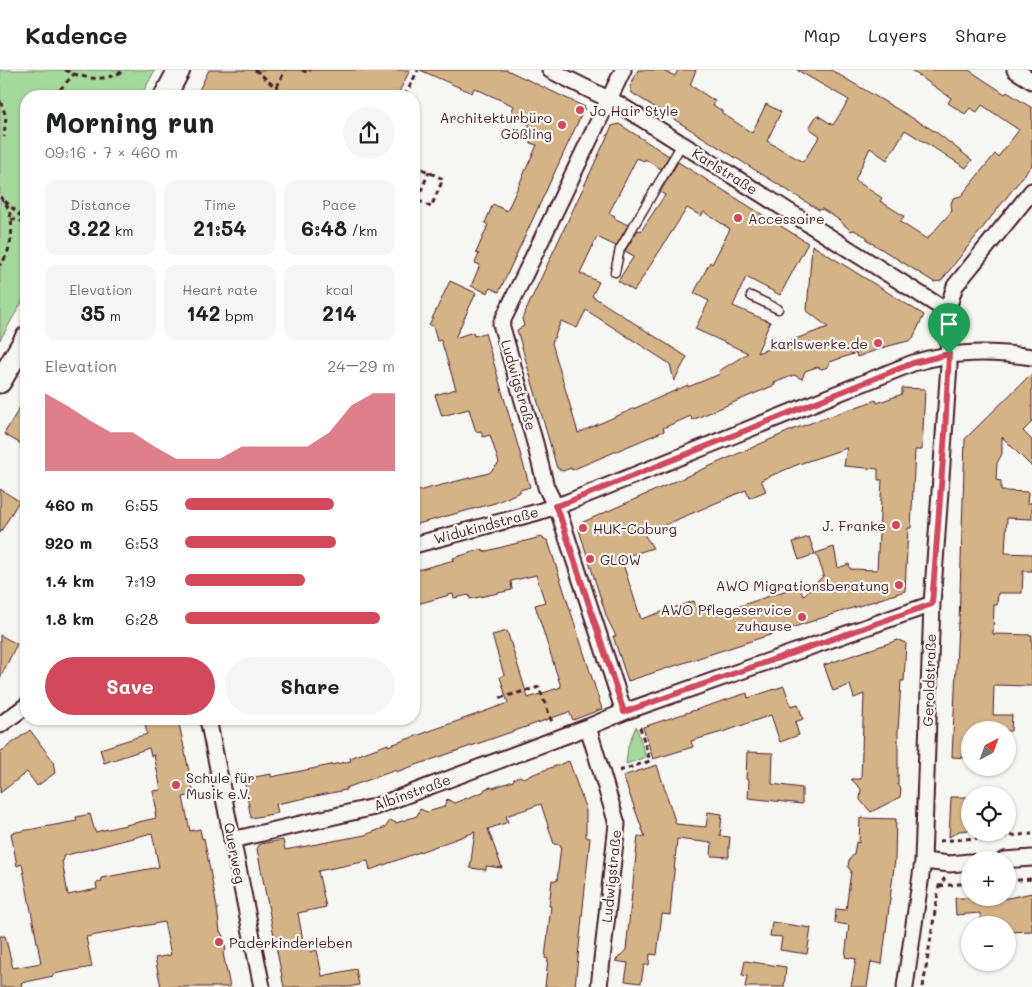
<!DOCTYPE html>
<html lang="en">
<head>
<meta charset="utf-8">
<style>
  :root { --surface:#fff; --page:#f6f6f6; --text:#202124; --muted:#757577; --line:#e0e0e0; --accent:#d1495b }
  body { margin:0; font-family:Mali,sans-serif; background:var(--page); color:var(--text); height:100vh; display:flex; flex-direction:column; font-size:19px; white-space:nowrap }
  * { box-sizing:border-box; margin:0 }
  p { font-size:16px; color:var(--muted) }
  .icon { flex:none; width:28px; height:28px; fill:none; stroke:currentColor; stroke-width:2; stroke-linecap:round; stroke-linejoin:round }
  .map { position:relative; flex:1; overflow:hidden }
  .sheet { position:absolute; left:20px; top:20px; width:400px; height:635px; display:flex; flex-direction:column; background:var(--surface); border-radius:20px; box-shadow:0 1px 4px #0004 }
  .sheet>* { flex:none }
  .needle { width:32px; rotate:41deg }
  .tools { position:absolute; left:961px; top:651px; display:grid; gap:10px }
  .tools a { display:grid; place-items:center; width:55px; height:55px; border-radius:50%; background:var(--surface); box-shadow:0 1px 4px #0004; font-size:25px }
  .pin { position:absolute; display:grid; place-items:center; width:42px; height:42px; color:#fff; margin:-51px -21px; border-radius:50% 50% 50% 0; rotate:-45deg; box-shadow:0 0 5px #0007 }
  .pin .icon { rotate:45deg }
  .round { display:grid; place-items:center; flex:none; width:52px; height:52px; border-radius:26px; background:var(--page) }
  .overview { display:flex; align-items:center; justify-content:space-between; height:85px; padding:0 25px }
  h1 { font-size:28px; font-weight:700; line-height:38px }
  .metrics { display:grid; grid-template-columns:repeat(3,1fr); gap:8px; height:85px; padding:5px 25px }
  .metrics div { display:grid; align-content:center; border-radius:12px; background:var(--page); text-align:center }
  .metrics b { font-size:21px; font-weight:700 }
  .metrics small { font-size:14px; font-weight:400 }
  .metrics p { font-size:14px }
  .chart { height:140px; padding:10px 25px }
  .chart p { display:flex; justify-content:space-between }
  .chart svg { width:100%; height:90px; margin-top:5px; fill:var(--accent); opacity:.7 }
  .primary-button { display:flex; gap:10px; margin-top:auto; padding:10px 25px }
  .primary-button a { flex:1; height:58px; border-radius:30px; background:var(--accent); color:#fff; font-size:20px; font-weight:700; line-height:58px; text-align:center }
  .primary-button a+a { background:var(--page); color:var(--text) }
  ul { padding:0 25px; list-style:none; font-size:16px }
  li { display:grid; grid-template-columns:80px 60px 1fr; align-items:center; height:38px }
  li i { height:12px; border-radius:6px; background:var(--accent) }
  header { display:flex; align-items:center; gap:30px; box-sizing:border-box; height:70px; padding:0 25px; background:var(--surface); border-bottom:1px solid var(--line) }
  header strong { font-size:24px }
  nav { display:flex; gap:28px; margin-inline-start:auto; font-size:18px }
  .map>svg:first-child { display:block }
  .green { fill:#a4d99c; stroke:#777c64 }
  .building { fill:#d4b387; stroke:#4a1f2b; fill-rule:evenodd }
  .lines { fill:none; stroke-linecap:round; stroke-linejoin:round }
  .service-casing { stroke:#4a1f2b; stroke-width:11 }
  .minor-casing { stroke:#4a1f2b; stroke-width:19 }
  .secondary-casing { stroke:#4a1f2b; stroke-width:25 }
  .path { stroke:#4a1f2b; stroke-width:3; stroke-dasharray:5 4; stroke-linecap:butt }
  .service { stroke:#f6f6f2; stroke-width:8 }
  .minor { stroke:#f6f6f2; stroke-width:15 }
  .secondary { stroke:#f6f6f2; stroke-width:21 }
  .route-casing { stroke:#fff; stroke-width:10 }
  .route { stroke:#d1495b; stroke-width:6 }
  .poi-dot { fill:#d1495b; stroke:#f6f6f2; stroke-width:2 }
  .labels { text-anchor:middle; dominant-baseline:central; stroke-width:4.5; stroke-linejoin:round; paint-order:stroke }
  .poi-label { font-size:14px; fill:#4a1f2b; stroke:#f6f6f2; text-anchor:start }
  .street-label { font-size:14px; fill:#4a1f2b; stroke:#f6f6f2 }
</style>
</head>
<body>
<header>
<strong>Kadence</strong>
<nav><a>Map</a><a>Layers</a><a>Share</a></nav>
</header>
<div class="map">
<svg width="1032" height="917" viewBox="0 0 1032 917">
  <rect width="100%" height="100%" fill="#f6f6f2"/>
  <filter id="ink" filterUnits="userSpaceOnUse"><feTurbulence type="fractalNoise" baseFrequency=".02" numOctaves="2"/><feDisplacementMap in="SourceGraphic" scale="10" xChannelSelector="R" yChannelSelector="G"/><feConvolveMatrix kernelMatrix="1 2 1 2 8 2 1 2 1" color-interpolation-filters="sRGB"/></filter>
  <g filter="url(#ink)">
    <path class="green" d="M0,0H155L141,26H26V225L0,270Z
      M636,656L646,687L626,694L628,676Z"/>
    <path class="building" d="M209,0H410L397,26H196Z
      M420,0H507L585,37L499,222L490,218L488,223L471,216L480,195L475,193L479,184L476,183L488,155L485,153L493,134L507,141L537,75L530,73L531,70L524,67L530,55L510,45L514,36L474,18L472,23Z
      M638,0H662L675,6L678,0H696L690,15L715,31L713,35L722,41V43L752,63L766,34L781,42L767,71L803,92L820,66L809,58L817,45L833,55L849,30L797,0H831L936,62L972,90L966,98L905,60L887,90L870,78L855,110L882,128L880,131L904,146L900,152L927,169L952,141L951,134L953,128L961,126L995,84L998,87L1019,60L982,35L977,42L970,38L965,44L948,33L951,28L911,0H969L1005,24L1007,22L1032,38V95L941,211L934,212L867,170V167L854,160L851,161L838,149L822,139L819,140L632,23L630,17Z
      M619,54L669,86L661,99L645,89L644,91L637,88L609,143L615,146L614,148L628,155L616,176L597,167L580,203L599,212L592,226L687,287L674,311L670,294L586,240L577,258L561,251L552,273L578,363L688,315V317L720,304L719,301L748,283L695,259L709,231L694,223L710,192L712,194L730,159L704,142L701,146L687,138L634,221L618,211L634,186L625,181L638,160L641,161L665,125L660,122L678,92L808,173L780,225L746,207L733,236L770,252L757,283L828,257L807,241L812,175L924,245L912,270L885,277L857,287L856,283L830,292L828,297L822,299L817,297L805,301L802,309L794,305L774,313L775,315L692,350L691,346L663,358L664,361L572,400L571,398L563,401L557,398L517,260L524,256L522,249L612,56Z
      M450,211L476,223L455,268L473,262L474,266L485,263L530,417L520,420V422L495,433L414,455V422L489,403L499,393L490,365L483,367L481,361L476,362L469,339L442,346L435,325L456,319L441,270L437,271L433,256L429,255Z
      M1032,303V352L1023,361L1032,370V397L1002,367V384L997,393L996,410L1001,411V421L1028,422L1027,433H1032V449L1007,448L1005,483L1032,484V501H1023L1022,523H998L997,535H994L993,564L1032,565V616L994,615L993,645H1012L1011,661L970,660V688L952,687L958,553H959L965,369Z
      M902,318L925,319L922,380H915L911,458H908L905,521L628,611L613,566H616L607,548L579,460L581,453L794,359L876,330L877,333L902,324ZM847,378L844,396L878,399V410H882L877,500L850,499L849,494L838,498L834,477L816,483L824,505L803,526L799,516L722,542L720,536L698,543L694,531L641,549L621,488L653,478L644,464L746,420L749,428L766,421L761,410L799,394Z
      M26,327V377L4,364Z
      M0,419L19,431L0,463Z
      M541,467L548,471L602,639L573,650L569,642L396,702V700L346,718V720L276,734L278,743L251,748L244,709L271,704V707L351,691L350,688L388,674V676L508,633L500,607L504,605L492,565L507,561L528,628L561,617L535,535L545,532L536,505L511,511L512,520L470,529L469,525L454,528L453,524L414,535V501L454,490L453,488L483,479V482Z
      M809,467L815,484L799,490L793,472Z
      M0,565L17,574L0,608Z
      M898,570L906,573L904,611H901L898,662V716L901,718L900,727L871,742L860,730L861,719L851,709H861L864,624L854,628L850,615L833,621L824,595Z
      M784,616L791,636L798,634L803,649L795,652L799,665L780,672L771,645L729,660L691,671L693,677L653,689L643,657L747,623L748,628Z
      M144,649H178L194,725L183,727L190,761L200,759L202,769L204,768L217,838L220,862L222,863L226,880L223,883L230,917H161L155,888L171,885L164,852L86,867L92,897L53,904V906L21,913L22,917H0V866H5L13,898L41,893L22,794L17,796L11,763L77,751L76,747L90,744L95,762L156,748L155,742H157L153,721L161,720L154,685L151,686L149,678L104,693L100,679L147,664ZM152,763L159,797L101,808L102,812L96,813L97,819L68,825L62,791L64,790L63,786Z
      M30,660L53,691L55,703L37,716L27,702L0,723V682Z
      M747,682L773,683L772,714L802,718V734L748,728L749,710L746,709Z
      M569,691L586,740V767L590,768L575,917H545L548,889L545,888L551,836H549L552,810L557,811L561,775L554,774L541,734L506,746L508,752L488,759L502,798L486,796V800L470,798L475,762L370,800L368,791L318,801L326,837L298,843L304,876L309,875L310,882L317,880L322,906L356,899L359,915L349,917H284L257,779L260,774L283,770L285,780L365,765L386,757L390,750L396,753L417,746L420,739L427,742L444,737L447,729L454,733L483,722L485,719L491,717L493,718L513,711L514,709L520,706L523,708Z
      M657,695L676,754L706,757L708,742L722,744L720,766L730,767L729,778V787L711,786L712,773L677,769L670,845L662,844L657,885L650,884L649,895H644L641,913L625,911L628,893L615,891L626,880L638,766L645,767L623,706Z
      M951,727H970V760L959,761L949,767Z
      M860,748L896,749L895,789L882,894L871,892L867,917H851L856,889L845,887L849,855L835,853L836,839L846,840L851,801L848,797L849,790L854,784L856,772L859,773Z
      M1032,823V861L1008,862V855H981L980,843L956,845L955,828H1008Z
      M772,852L811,858L807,884L780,880L782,867L770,866Z
      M745,891L786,897L784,917H745L747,906L742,905Z"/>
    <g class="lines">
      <g class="service-casing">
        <path id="service" d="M615,202L620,179L682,74
          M751,226L778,239"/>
      </g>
      <g class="minor-casing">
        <path id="minor" d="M550,0L620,35L947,241
          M623,0L501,254L535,373L546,417L560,446L624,642
          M1015,0L1032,11
          M414,475L538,442L568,432L913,293C953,281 991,281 1032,287
          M208,649L262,917
          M0,655L26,636
          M232,770L374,737L588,657
          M1004,790L1032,788
          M923,791L950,794L970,792
          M599,917L617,754L588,657L624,642L932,534
          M905,917L923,791L932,534L949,295L947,241L955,216L1032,121"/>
      </g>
      <g class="secondary-casing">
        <path id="secondary" d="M165,26L179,0
          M0,312L26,268"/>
      </g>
      <path class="path" d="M65,0C86,10 105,12 125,0
        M255,0C264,5 266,12 277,17L275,23L276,26
        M302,0L308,3L310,0
        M277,17L285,0
        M54,26L74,4
        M405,26L418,0
        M0,31L6,46L4,67
        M414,95L443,109L431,137L417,130L414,138
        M0,127C17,141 14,180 0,195
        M417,130L429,102
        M5,131L26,151
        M11,149L26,152
        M500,628L539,617L553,655
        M619,701L650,691L639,654
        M939,771L1032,764
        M1008,811L1032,809
        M939,816L970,813
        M923,917L939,816L945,808"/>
      <use href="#service" class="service"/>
      <use href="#minor" class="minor"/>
      <use href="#secondary" class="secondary"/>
    </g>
  </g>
  <g class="lines" filter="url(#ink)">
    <g class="route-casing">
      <path id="route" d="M949,284L945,363L932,534L624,642L560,446L555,436L568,432L913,293Z"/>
    </g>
    <use href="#route" class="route"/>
  </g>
  <g class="poi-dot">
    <circle cx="580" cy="40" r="5"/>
    <circle cx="562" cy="55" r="5"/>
    <circle cx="738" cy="148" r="5"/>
    <circle cx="878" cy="273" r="5"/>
    <circle cx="896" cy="455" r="5"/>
    <circle cx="583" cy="458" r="5"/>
    <circle cx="590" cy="489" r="5"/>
    <circle cx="899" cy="515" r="5"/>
    <circle cx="802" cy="547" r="5"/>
    <circle cx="176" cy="715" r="5"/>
    <circle cx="219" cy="872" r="5"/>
  </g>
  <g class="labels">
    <g class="poi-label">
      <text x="590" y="40">Jo Hair Style</text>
      <text x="552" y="47" text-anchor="end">Architekturbüro<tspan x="552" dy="16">Gößling</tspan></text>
      <text x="748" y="148">Accessoire</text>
      <text x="868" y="273" text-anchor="end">karlswerke.de</text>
      <text x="886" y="455" text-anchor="end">J. Franke</text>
      <text x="593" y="458">HUK-Coburg</text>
      <text x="600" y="489">GLOW</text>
      <text x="889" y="515" text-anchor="end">AWO Migrationsberatung</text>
      <text x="792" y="539" text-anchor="end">AWO Pflegeservice<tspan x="792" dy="16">zuhause</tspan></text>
      <text x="186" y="707">Schule für<tspan x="186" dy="16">Musik e.V.</tspan></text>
      <text x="229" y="872">Paderkinderleben</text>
    </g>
    <g class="street-label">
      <text transform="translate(725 101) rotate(32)">Karlstraße</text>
      <text transform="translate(519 315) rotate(74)">Ludwigstraße</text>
      <text transform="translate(486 455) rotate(-15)">Widukindstraße</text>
      <text transform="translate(929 610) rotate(-88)">Geroldstraße</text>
      <text transform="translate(412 722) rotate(-20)">Albinstraße</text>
      <text transform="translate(235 783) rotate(79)">Querweg</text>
      <text transform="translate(611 806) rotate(-84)">Ludwigstraße</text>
    </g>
  </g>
</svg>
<div class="tools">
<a><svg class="needle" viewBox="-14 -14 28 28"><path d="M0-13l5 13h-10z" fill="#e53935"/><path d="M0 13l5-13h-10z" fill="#757577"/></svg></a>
<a><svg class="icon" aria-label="locate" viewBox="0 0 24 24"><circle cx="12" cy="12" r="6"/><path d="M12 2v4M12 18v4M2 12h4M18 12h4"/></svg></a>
<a>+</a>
<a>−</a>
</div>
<div class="pin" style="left:949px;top:284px;background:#1e9e55"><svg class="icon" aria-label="arrive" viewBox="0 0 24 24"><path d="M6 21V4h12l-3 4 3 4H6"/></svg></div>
<section class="sheet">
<div class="overview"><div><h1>Morning run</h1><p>09:16 · 7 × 460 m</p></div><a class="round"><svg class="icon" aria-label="share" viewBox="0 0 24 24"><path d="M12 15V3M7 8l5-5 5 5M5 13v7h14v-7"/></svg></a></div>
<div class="metrics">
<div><p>Distance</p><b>3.22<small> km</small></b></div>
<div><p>Time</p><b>21:54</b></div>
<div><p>Pace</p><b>6:48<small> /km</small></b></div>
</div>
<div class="metrics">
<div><p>Elevation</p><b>35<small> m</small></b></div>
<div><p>Heart rate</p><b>142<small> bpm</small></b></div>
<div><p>kcal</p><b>214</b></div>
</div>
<div class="chart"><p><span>Elevation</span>24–29 m</p>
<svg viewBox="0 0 160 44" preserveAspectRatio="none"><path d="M0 44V6L10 12L20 19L30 25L40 25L50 32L60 38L70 38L80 38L90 32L100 32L110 32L120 32L130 25L140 12L150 6L160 6V44z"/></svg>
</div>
<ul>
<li><b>460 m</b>6:55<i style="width:71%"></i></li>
<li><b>920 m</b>6:53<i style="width:72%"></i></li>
<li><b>1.4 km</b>7:19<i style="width:57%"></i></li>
<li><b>1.8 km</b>6:28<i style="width:93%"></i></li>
</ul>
<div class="primary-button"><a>Save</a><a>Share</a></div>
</section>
</div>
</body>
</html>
